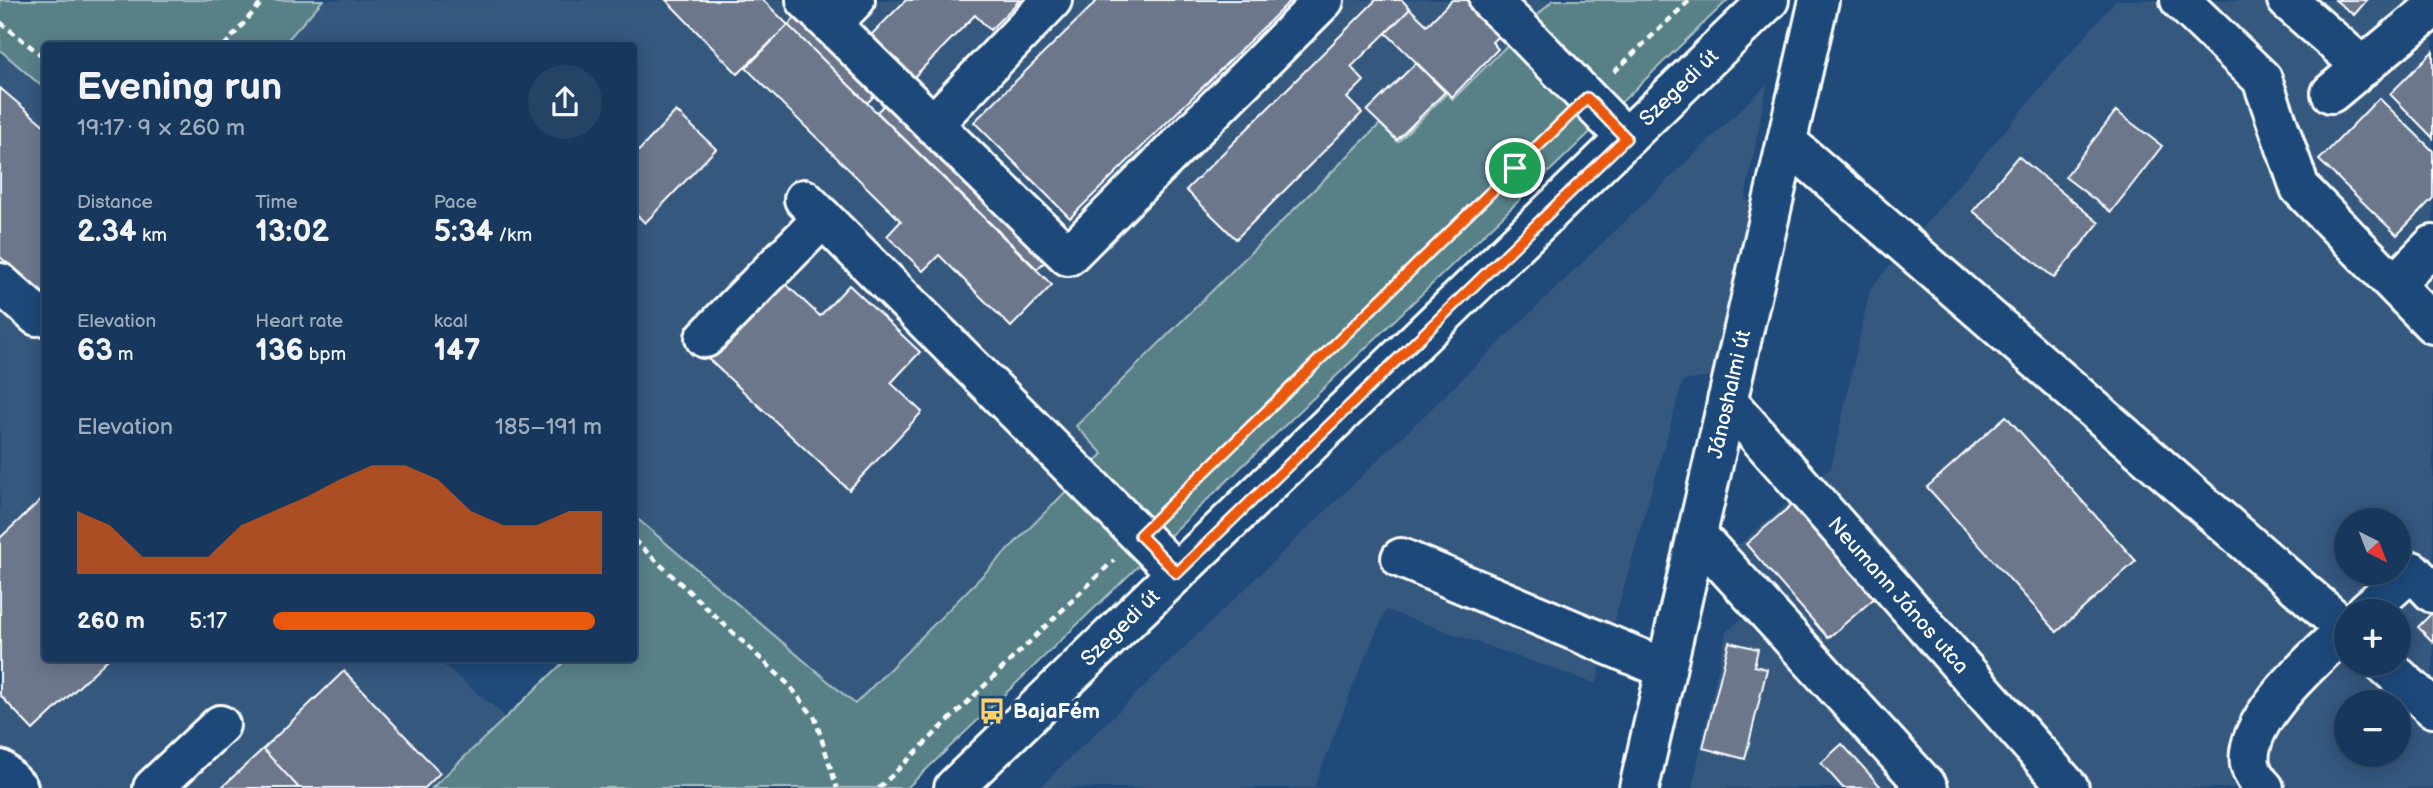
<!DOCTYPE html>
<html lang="en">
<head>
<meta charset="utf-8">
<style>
  :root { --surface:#17385c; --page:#244365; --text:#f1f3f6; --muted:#9eacbb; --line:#365272; --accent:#ea580c }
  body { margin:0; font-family:"Balsamiq Sans",sans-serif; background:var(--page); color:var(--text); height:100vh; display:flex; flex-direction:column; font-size:26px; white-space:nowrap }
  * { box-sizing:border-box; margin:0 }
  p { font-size:23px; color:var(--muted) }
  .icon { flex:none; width:38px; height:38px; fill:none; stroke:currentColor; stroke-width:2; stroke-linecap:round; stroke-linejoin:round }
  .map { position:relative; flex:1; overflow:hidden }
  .drawer { position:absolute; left:42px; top:42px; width:595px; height:620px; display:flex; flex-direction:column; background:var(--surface); border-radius:7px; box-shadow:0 4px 18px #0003,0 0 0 2px var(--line) }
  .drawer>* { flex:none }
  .needle { width:46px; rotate:138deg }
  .fabs { position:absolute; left:2334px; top:508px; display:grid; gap:14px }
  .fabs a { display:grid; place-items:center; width:77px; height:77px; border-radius:50%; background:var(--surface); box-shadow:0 4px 18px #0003,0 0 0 2px var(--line); font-size:35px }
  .pin { position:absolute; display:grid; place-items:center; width:60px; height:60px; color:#fff; margin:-30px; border:4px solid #fff; border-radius:50%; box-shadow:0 2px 7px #0007 }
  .round { display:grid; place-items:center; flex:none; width:74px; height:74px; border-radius:37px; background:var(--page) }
  .headline { display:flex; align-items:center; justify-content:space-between; height:119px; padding:0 35px }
  h1 { font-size:38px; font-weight:700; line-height:52px }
  .stats { display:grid; grid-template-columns:repeat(3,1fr); gap:10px; height:119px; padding:7px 35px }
  .stats div { display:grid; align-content:center }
  .stats b { font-size:30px; font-weight:700 }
  .stats small { font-size:19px; font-weight:400 }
  .stats p { font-size:19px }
  .chart { height:196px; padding:14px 35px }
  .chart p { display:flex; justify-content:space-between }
  .chart svg { width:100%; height:126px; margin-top:7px; fill:var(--accent); opacity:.7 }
  ul { padding:0 35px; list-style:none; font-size:23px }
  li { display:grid; grid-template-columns:112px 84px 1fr; align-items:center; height:52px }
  li i { height:18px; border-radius:9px; background:var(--accent) }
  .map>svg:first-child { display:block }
  .built { fill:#36587f; fill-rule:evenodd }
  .green { fill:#588087; stroke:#acc0c3; stroke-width:2 }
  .building { fill:#6c778c; stroke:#fff; stroke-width:2 }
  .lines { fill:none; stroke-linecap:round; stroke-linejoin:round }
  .minor-casing { stroke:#fff; stroke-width:44 }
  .major-casing { stroke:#fff; stroke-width:44 }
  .path { stroke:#fff; stroke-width:4.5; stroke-dasharray:7 5; stroke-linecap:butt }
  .minor { stroke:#1f4a7a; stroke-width:38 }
  .major { stroke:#1f4a7a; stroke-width:38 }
  .route-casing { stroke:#fff; stroke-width:14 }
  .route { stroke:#ea580c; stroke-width:9 }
  .labels { text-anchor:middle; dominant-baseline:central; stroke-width:7; stroke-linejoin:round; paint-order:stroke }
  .street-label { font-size:21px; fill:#fff; stroke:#1f4a7a }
  .poi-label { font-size:21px; font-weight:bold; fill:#fff; stroke:#1f4a7a; text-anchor:start }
</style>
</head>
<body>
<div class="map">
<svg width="2433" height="788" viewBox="0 0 2433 788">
  <rect width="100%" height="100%" fill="#1f4a7a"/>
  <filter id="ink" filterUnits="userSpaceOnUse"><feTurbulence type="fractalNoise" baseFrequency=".0143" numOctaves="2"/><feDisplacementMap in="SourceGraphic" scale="14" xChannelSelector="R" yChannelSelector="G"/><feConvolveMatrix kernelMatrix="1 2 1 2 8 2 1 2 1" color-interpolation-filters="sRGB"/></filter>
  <g filter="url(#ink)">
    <path class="built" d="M323,0H1553L1453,100L1446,94L1398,142L1380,125L1076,426L1104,454L854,704L634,516V46H283Z
      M2116,0H2433V788H1692L1726,632L1775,591L1737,546L1831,468L1870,289ZM2347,520H2399V572H2347ZM2347,611H2399V663H2347ZM2347,702H2399V754H2347Z
      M0,50L45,89L46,658H435L506,717L432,788H0Z
      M1767,84L1745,199L1763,203L1726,374L1683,381L1596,684L1386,610L1353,686L1314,788H1039Z"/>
    <path class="green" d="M0,0H323L283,45L46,46L45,89L0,50Z
      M1553,0H1728L907,788H432L568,658H634V516L855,704L1103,454L1076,426L1380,124L1398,142L1447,93L1453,99Z"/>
    <path class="building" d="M666,0H763L788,25L738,74Z
      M906,0H1020L990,30L975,15L910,81L867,39Z
      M1098,0H1291L1070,218L974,122Z
      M1376,0H1402L1410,9L1351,67L1364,81L1347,98L1362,113L1236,239L1186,190Z
      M1452,0H1472L1503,31L1492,42L1498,49L1452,97L1386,33L1410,9L1427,25Z
      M2335,0H2367L2354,15Z
      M801,12L880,90L867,103L788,25Z
      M788,25L1052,285L1011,327L939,255L923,271L887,236L901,221L746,68Z
      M2433,51V138L2390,94Z
      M1416,63L1445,92L1397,140L1367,111Z
      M0,88L46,127V295L0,257Z
      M891,98L1051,256L1037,269L877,112Z
      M2379,98L2433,151V198L2397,235L2319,160Z
      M676,111L716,149L645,223L634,212V156Z
      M2116,111L2162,146L2111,212L2065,177Z
      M2018,156L2099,223L2054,278L1973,211Z
      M776,275L820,316L849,285L920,352L891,383L922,412L849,490L702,353Z
      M2006,416L2136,561L2057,632L1927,487Z
      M46,495V658H109L33,730L0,695V538Z
      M1795,502L1877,596L1828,638L1746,544Z
      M2433,612V642L2418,627Z
      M1729,642L1758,649L1754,666L1767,669L1745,759L1703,748Z
      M344,671L440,773L425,788H299L263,749Z
      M1842,744L1882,788H1843L1821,763Z
      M263,749L299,788H221Z"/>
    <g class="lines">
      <g class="minor-casing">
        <g id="minor">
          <path d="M806,0L1068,256L1324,0"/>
          <path d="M1489,0L1520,29L1626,138"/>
          <path d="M2180,0L2262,79L2300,188L2433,324"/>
          <path d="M2287,0L2363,67"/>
          <path d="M831,24L855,0"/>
          <path d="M2331,93L2433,8"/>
          <path d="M933,124L1052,0"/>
          <path d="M1787,142L2347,630"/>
          <path d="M804,199L1177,573"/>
          <path d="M0,283L37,316"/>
          <path d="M2395,284L2433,245"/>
          <path d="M705,338L823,218"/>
          <path id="s1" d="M1727,401L2069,788"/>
          <path d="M1697,535L1928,788"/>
          <path d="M1401,558L1666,669"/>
          <path d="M2366,611L2412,571L2433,593"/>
          <path d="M2383,663L2433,708"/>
          <path d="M0,770L18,788"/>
          <path d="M153,788L220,725"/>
          <path id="s2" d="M1639,788L1819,0"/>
          <path d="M2264,788C2258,782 2252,773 2250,764C2243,719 2317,657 2347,628"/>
        </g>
      </g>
      <g class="major-casing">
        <g id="major">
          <path id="s3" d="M954,788L1769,0"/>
        </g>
      </g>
      <path class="path" d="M0,22L46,59
        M224,46L264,0
        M1614,72L1690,0
        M1166,510L1563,122
        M634,540L789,685L815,718L837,788
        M879,788L1114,560"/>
      <use href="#minor" class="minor"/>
      <use href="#major" class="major"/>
    </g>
  </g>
  <g class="lines" filter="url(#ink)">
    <g class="route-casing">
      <path id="route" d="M1587,98L1626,138L1177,573L1140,535Z"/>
    </g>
    <use href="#route" class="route"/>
  </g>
  <defs>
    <g id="bus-bare" transform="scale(2.1)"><path d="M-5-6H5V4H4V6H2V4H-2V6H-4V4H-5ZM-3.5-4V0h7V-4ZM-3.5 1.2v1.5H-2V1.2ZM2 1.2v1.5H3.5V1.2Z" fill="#ffd166" stroke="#1f4a7a" stroke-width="2.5" paint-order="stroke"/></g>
  </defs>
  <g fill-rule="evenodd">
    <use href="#bus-bare" x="992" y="711"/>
  </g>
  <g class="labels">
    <g class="street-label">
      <text stroke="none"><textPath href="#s3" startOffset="1008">Szegedi út</textPath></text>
      <text stroke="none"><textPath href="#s2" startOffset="404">Jánoshalmi út</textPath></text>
      <text stroke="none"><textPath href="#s1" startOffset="259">Neumann János utca</textPath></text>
      <text stroke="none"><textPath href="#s3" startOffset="231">Szegedi út</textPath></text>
    </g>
    <g class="poi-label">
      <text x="1013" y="711">BajaFém</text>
    </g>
  </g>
</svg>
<div class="fabs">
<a><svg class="needle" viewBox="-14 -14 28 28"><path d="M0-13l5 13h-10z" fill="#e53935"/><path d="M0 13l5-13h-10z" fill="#9eacbb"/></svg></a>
<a>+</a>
<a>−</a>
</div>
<div class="pin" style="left:1515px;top:168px;background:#1e9e55"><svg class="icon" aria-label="arrive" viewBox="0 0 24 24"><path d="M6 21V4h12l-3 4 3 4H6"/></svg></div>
<section class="drawer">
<div class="headline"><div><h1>Evening run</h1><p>19:17 · 9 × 260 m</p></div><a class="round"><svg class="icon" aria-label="share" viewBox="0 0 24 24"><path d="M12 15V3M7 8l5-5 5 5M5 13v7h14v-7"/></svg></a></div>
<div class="stats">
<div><p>Distance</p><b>2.34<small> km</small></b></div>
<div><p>Time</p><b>13:02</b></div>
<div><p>Pace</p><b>5:34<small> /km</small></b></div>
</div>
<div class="stats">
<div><p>Elevation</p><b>63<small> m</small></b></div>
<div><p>Heart rate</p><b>136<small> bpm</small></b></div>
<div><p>kcal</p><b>147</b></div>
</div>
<div class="chart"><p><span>Elevation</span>185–191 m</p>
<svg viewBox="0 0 160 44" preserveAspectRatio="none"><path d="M0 44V22L10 27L20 38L30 38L40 38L50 27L60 22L70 17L80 11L90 6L100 6L110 11L120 22L130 27L140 27L150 22L160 22V44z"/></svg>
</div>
<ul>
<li><b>260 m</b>5:17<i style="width:98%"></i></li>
</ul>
</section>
</div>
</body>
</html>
